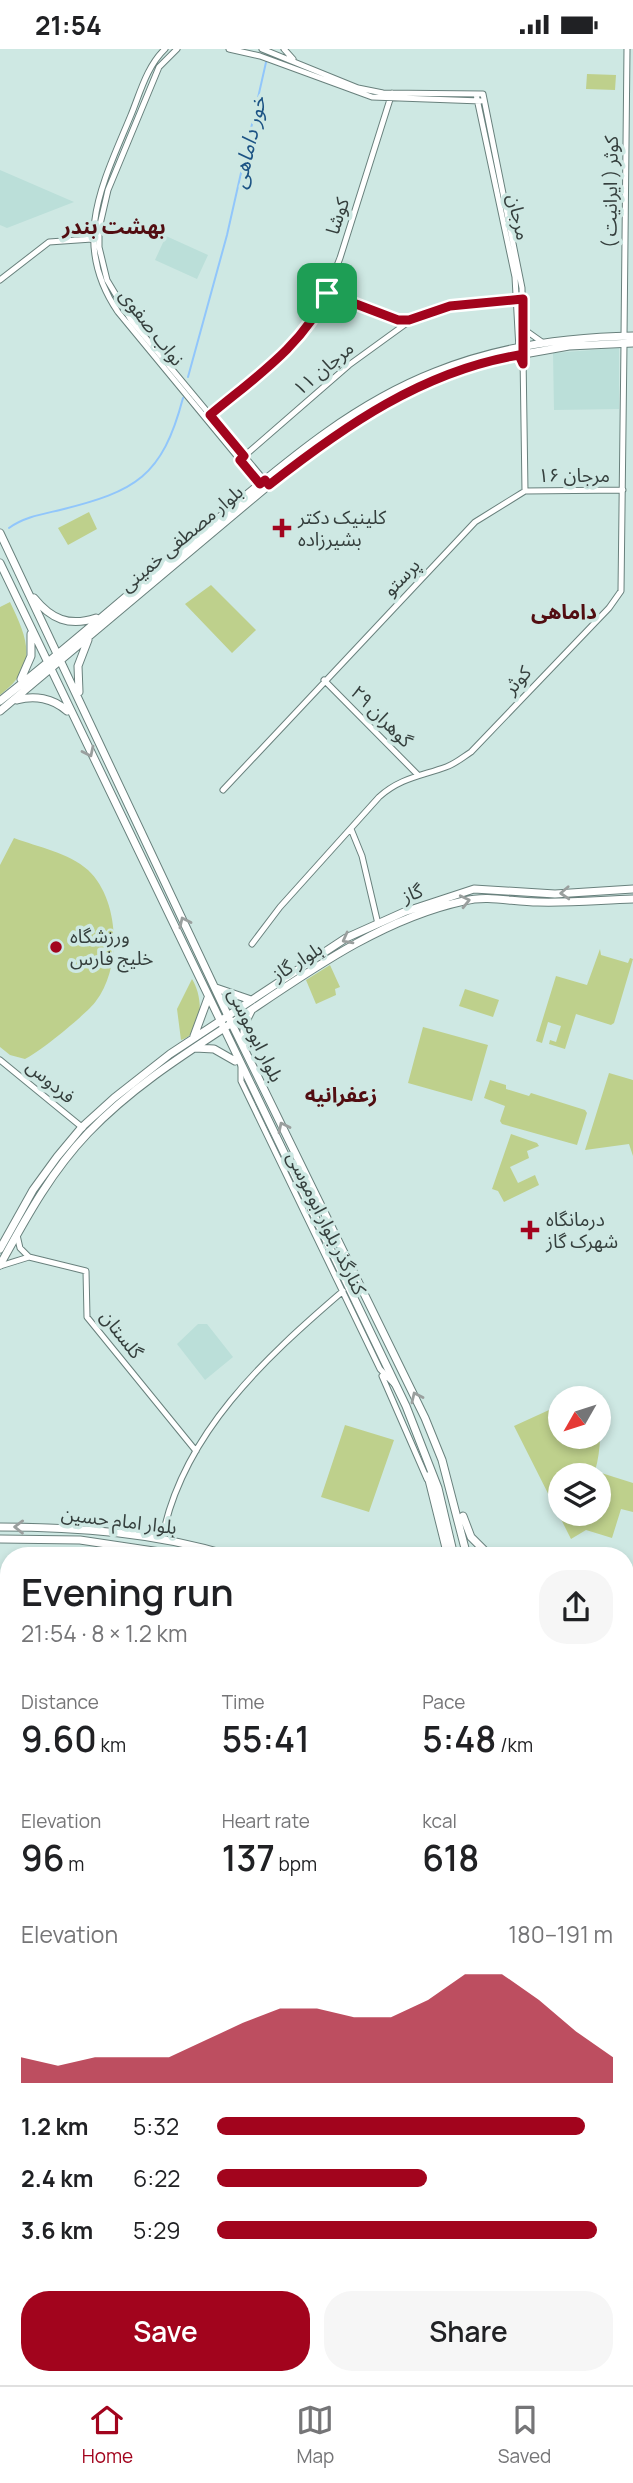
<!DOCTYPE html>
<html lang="en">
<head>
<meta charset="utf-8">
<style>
  :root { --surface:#fff; --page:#f6f6f6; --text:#202124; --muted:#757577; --line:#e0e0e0; --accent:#a2041d }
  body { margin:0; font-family:Manrope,"Noto Sans Arabic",sans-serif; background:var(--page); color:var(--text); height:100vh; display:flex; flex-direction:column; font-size:26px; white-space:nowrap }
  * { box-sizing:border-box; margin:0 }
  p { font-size:23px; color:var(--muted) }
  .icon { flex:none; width:38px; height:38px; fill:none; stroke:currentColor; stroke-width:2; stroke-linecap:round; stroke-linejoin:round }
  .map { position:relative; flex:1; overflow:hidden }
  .drawer { position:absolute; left:0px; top:1498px; width:634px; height:838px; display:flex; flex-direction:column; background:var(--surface); border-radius:28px 28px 0 0; box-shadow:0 4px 10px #0003 }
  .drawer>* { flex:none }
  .needle { width:46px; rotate:231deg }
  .buttons { position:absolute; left:548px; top:1337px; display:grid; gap:14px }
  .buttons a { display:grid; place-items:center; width:63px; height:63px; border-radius:50%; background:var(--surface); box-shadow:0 4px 10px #0003; font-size:35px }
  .pin { position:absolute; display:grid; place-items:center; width:60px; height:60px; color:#fff; margin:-30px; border-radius:14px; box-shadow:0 4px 10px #0006 }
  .round { display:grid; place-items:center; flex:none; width:74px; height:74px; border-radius:28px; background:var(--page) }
  .summary { display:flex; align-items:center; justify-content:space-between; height:119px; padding:0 21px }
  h1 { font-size:38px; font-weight:600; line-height:52px }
  .figures { display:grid; grid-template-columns:repeat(3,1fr); gap:10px; height:119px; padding:7px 21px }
  .figures div { display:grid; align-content:center }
  .figures b { font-size:35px; font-weight:600 }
  .figures small { font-size:19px; font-weight:400 }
  .figures p { font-size:19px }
  .chart { height:196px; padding:14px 21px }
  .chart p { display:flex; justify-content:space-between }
  .chart svg { width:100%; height:126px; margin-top:7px; fill:var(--accent); opacity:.7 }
  .action { display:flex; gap:14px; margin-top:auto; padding:14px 21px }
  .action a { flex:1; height:80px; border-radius:28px; background:var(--accent); color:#fff; font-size:28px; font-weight:600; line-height:80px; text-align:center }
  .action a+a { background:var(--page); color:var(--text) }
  ul { padding:0 21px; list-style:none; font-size:23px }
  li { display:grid; grid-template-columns:112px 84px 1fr; align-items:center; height:52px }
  li i { height:18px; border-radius:9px; background:var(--accent) }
  .status { display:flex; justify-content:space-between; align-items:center; height:49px; padding:0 35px; background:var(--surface); direction:ltr }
  .status svg { height:19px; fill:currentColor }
  .tab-bar { display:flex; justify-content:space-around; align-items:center; height:98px; border-top:2px solid var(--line); background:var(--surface); font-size:19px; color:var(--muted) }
  .tab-bar a { display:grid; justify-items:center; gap:4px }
  .tab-bar .current { color:var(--accent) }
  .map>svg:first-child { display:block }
  .built { fill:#bbdfd9 }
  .green { fill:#bed08c; fill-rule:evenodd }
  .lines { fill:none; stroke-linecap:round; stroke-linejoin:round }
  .stream { stroke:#91c6fb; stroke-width:2 }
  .minor-casing { stroke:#69817d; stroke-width:7 }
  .major-casing { stroke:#69817d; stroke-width:9 }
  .minor { stroke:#fff; stroke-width:5 }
  .major { stroke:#fff; stroke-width:7 }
  .oneway { stroke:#9a9f9e }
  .route-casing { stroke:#fff; stroke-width:14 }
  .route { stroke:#a2041d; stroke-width:9 }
  .poi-dot { fill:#a2041d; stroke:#cee8e3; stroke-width:2.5 }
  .labels { text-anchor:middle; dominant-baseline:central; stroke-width:7; stroke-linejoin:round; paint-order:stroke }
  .street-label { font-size:19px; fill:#353f3d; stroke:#cee8e3 }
  .poi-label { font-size:19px; fill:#353f3d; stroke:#cee8e3; text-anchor:start }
  .water-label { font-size:21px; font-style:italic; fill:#1c5384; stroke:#cee8e3 }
  .neighbourhood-label { font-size:21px; font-weight:bold; fill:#520d11; stroke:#cee8e3 }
</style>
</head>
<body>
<div class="status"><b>21:54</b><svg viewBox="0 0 49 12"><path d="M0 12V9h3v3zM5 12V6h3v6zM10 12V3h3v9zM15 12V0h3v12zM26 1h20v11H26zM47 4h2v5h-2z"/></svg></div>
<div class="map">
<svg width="633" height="2336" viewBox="0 0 633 2336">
  <rect width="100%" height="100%" fill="#cee8e3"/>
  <path class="built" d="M0,121L74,153L7,179L0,176Z
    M166,187L208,206L197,230L155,211Z
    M619,299V360L554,361L553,304Z
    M198,1275H207L233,1308L205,1331L177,1295Z"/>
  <path class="green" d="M587,25L616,26L615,41L586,40Z
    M89,463L97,480L68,496L58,479Z
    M211,536L256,581L232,604L185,555Z
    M10,553C28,591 39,616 0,646V558Z
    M14,789C38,798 69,804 88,821C120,851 122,918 96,952C88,964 37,1005 25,1010L10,1006L0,998V816Z
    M600,900L601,906L628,914L630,909L633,910L614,974L611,976L576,965L565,1000L549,995L550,991L556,993L561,977L548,973L542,994L536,992L556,927L587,936Z
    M330,916L340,938L335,940L336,946L316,955L306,931Z
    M192,930C203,947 205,984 181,991L177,960Z
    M465,940L499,951L493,968L459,957Z
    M423,978L488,996L472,1052L408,1034Z
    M609,1024L633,1031V1107L629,1095L585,1101Z
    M490,1031L506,1036V1040L529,1047L531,1044L585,1061L587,1064L577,1096L502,1075L500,1072L505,1057L484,1049Z
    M511,1085L537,1094L539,1097L527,1102L529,1109L510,1118L518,1134L535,1126L539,1136L504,1153L498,1142L492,1140Z
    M599,1354L604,1356C599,1379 602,1399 595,1422L633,1434V1463L621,1460L612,1489L586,1481L571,1490L514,1377L560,1356V1388H598ZM560,1426H598V1465H560Z
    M345,1376L394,1391L369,1463L321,1448Z"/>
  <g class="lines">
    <path class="stream" d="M188,328L227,186L269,0
      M9,479C24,468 43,465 60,461C136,442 162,428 183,349"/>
    <g class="minor-casing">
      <path id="minor" d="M165,0C147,17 140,44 131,66C103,134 70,193 118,263L260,435
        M177,0L159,18L108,141L99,180V198L107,231L131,271L265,432
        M229,0L260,7L372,48L481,52
        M284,0L293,10
        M476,45L515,228L519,300
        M0,231L49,193L92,190
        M327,244L398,271H407
        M525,281L542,293
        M624,287L627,0
        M208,367L299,291L318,264L340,209L392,44
        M242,409L349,316L418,266L450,257L523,250
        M525,442L623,441
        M324,631L417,725
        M223,741L475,473L525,442L522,239L483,45L383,44L358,39L262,0
        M351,780L362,807L378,875
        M252,895L280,858L379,748C400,729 421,727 446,718C455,715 463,708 471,703L609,559L621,542L624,295
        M0,1011L83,1079
        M241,1018V1032L380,1320L396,1337
        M29,1208L86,1222L87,1268L196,1402
        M0,1217L29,1208L20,1199L17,1186
        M382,1327L427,1430
        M162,1490C182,1385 265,1309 343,1242
        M625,1690L633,1689
        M625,1904L633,1903
        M625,2124L633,2095
        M625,2131L633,2133
        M625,2208L633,2211"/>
    </g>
    <g class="major-casing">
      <path id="major" d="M0,484L228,967L425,1369L442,1411L467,1507
        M0,514L406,1357L438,1439L454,1507
        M34,549C51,570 69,578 96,569
        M21,630L31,607V585
        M79,643L78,617L88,591
        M17,651C34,646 53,649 67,662
        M0,652C75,593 147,529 220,468C287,412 353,355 435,323C497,298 566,288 633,287
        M0,662L269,436L341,381L375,360L417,339L496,310L569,297L633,294
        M216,939L251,951
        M194,987L208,949
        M244,994V976L251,962
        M195,999L214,1000L235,1012
        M0,1200L33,1141L57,1108L82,1078L114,1049L170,1005L346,889L404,863L474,840L555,845L633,840
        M0,1216C26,1169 50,1124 88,1084C131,1039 183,1006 235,972C305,925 380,870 464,852C488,846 513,853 538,853C569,854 601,851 633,850
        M428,1427L448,1507
        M463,1467L471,1488L490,1507
        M0,1478C78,1478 157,1484 232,1507
        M0,1490L80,1491L187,1507
        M625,1625L633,1627
        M625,1641L633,1644
        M625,2224L633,2229
        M625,2235L633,2239"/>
    </g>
    <use href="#minor" class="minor"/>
    <use href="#major" class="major"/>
  </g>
  <defs><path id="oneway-chevron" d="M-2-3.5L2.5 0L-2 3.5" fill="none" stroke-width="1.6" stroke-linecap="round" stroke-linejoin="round" transform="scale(1.75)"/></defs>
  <g class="oneway">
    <use href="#oneway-chevron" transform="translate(89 703) rotate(64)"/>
    <use href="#oneway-chevron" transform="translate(565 844) rotate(177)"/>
    <use href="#oneway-chevron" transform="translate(465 852) rotate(-13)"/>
    <use href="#oneway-chevron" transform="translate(184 873) rotate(-115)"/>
    <use href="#oneway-chevron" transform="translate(347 890) rotate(152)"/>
    <use href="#oneway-chevron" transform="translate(283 1078) rotate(-116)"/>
    <use href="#oneway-chevron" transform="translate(416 1348) rotate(-115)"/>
    <use href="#oneway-chevron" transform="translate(19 1478) rotate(-179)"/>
  </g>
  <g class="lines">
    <g class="route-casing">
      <path id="route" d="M327,244L398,271H409L450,257L523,250V315L519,306C423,322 344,377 269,436L265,431L260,435L240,411L244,407L210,366C254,329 303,297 327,244Z"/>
    </g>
    <use href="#route" class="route"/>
  </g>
  <g class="poi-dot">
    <path d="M278.5 468.5h7v7h7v7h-7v7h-7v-7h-7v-7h7z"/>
    <circle cx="56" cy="898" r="7"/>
    <path d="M526.5 1170.5h7v7h7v7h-7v7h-7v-7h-7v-7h7z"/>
  </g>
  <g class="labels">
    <g class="street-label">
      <text transform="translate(610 143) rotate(-89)">کوثر ( ایرانیت )</text>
      <text transform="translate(337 167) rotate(-72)">کوشا</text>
      <text transform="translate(519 168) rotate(78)">مرجان</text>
      <text transform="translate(152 278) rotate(52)">نواب صفوی</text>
      <text transform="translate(323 319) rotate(-40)">مرجان ۱۱</text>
      <text x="574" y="426">مرجان ۱۶</text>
      <text transform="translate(181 489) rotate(-40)">بلوار مصطفی خمینی</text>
      <text transform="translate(401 528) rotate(-46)">پرستو</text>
      <text transform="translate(517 631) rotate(-48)">کوثر</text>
      <text transform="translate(382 667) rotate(45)">گوهران ۲۹</text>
      <text transform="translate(412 844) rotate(-21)">گاز</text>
      <text transform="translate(297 912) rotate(-32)">بلوار گاز</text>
      <text transform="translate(256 986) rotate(64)">بلوار ابوموسی</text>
      <text transform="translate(51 1032) rotate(40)">فردوس</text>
      <text transform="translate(327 1174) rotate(64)">کنارگذر بلوار ابوموسی</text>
      <text transform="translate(122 1285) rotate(52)">گلستان</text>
      <text transform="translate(119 1471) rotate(7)">بلوار امام حسین</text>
    </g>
    <g class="poi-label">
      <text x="298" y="468">کلینیک دکتر<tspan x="298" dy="22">بشیرزاده</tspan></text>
      <text x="70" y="887">ورزشگاه<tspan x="70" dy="22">خلیج فارس</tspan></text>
      <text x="546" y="1170">درمانگاه<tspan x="546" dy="22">شهرک گاز</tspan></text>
    </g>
    <g class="water-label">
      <text transform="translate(248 93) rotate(-77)">خور داماهی</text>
    </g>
    <g class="neighbourhood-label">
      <text x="114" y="177">بهشت بندر</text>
      <text x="564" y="562">داماهی</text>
      <text x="341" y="1045">زعفرانیه</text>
    </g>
  </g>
</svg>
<div class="buttons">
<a><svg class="needle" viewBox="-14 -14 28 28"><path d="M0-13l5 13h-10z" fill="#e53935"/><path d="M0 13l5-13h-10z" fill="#757577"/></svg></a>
<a><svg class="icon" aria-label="layers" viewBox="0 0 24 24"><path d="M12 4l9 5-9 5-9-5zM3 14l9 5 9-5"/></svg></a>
</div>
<div class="pin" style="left:327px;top:244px;background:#1e9e55"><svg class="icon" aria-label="arrive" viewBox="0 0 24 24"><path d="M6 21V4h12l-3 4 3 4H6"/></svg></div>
<section class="drawer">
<div class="summary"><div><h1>Evening run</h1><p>21:54 · 8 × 1.2 km</p></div><a class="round"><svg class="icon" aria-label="share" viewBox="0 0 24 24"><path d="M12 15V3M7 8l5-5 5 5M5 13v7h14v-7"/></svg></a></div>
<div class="figures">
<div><p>Distance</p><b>9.60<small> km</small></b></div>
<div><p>Time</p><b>55:41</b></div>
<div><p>Pace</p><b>5:48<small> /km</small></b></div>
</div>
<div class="figures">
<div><p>Elevation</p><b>96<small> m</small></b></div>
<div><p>Heart rate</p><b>137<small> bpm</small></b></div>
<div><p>kcal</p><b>618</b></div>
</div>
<div class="chart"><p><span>Elevation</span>180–191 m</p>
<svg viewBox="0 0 160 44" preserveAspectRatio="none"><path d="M0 44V35L10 38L20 35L30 35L40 35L50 29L60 23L70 18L80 18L90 21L100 21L110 15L120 6L130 6L140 15L150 26L160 35V44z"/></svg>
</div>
<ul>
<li><b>1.2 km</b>5:32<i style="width:93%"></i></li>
<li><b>2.4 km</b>6:22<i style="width:53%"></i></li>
<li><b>3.6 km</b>5:29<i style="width:96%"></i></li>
</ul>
<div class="action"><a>Save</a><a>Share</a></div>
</section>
</div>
<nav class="tab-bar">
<a class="current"><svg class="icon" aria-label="home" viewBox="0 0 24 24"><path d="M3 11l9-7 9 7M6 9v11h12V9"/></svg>Home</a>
<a><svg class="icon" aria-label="map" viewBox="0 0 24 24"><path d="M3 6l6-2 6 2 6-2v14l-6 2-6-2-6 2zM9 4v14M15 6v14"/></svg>Map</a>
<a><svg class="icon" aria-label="saved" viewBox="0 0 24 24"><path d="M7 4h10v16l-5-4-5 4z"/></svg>Saved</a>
</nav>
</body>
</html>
